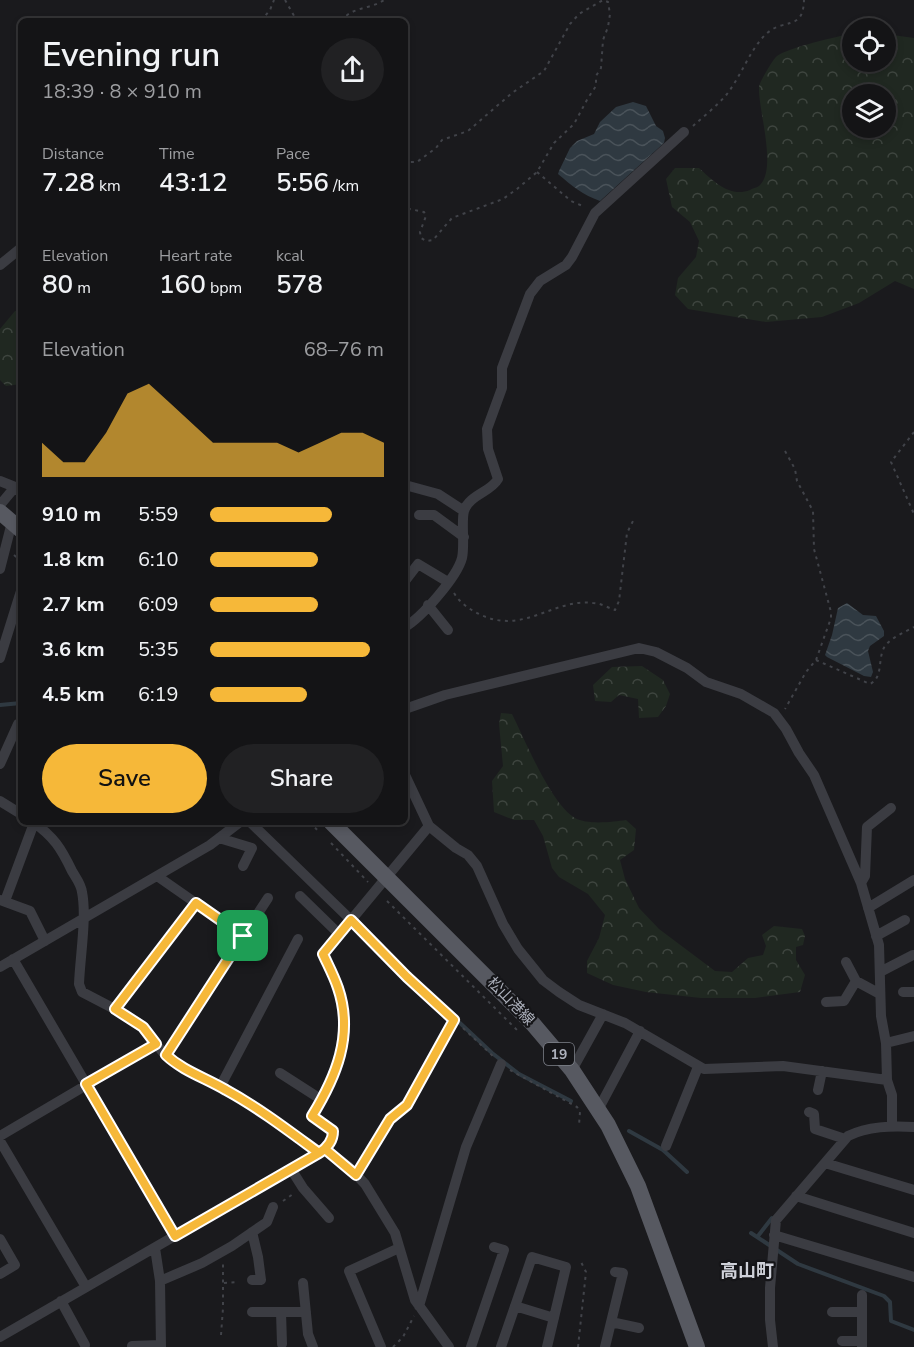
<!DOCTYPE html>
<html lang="en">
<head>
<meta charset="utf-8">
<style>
  :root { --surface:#141416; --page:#212123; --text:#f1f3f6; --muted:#9d9ea1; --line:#333335; --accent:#f6b839 }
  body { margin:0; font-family:"Nunito Sans","Noto Sans JP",sans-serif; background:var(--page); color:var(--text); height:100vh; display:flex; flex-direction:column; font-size:22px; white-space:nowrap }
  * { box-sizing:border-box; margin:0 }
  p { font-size:20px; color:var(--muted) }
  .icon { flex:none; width:33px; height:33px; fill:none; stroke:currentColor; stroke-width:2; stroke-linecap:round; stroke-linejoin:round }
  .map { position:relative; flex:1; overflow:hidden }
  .details { position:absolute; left:18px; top:18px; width:390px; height:807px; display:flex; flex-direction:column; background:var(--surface); border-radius:9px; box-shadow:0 3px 9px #0003,0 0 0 2px var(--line) }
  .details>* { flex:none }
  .fabs { position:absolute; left:842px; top:18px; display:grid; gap:12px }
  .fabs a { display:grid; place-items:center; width:54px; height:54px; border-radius:50%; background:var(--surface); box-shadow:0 3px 9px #0003,0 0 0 2px var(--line); font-size:30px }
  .pin { position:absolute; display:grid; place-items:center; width:51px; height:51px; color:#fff; margin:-26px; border-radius:12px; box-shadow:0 3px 9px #0006 }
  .round { display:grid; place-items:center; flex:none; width:63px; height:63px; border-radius:32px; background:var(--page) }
  .headline { display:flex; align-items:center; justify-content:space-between; height:102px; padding:0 24px }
  h1 { font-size:33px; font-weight:600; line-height:45px }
  .stats { display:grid; grid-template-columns:repeat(3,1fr); gap:9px; height:102px; padding:6px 24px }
  .stats div { display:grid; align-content:center }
  .stats b { font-size:26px; font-weight:600 }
  .stats small { font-size:16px; font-weight:400 }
  .stats p { font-size:16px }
  .chart { height:168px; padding:12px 24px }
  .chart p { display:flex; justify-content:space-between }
  .chart svg { width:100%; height:108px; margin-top:6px; fill:var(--accent); opacity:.7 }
  .cta { display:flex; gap:12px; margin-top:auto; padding:12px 24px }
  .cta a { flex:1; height:69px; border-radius:36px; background:var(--accent); color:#111; font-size:24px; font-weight:600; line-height:69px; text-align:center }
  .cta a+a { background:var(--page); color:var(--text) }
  ul { padding:0 24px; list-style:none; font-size:20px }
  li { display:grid; grid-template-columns:96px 72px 1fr; align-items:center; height:45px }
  li i { height:15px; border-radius:8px; background:var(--accent) }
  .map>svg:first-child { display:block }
  .forest { fill:url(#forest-crowns); fill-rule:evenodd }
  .water { fill:url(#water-waves) }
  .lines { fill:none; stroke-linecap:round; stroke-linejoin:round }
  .stream { stroke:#2f3941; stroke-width:4 }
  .path { stroke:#414349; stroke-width:2; stroke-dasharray:3 4.5; stroke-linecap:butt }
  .street { stroke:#3b3c42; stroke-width:10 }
  .primary { stroke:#575961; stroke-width:16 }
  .route-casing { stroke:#fff; stroke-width:12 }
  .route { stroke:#f6b839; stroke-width:8 }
  .labels { text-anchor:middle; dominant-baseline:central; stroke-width:4.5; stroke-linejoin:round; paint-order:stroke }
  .shield { fill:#151518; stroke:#7f828b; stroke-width:1.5 }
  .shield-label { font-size:14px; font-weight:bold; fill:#adb1bc }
  .street-label { font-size:15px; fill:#adb1bc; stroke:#151518 }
  .quarter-label { font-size:18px; font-weight:bold; fill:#ced0d8; stroke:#151518 }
</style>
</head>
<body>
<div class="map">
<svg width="914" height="1347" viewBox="0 0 914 1347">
  <defs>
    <pattern id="forest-crowns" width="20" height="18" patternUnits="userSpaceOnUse" patternTransform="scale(1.5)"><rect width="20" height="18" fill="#202821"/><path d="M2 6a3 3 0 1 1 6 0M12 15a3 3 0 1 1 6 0" fill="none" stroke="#3e453f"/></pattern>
    <pattern id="water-waves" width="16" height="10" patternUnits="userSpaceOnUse" patternTransform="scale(1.5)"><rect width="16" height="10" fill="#2f3941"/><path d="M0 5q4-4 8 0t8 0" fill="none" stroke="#4a535a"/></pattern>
  </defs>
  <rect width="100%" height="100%" fill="#1a1a1d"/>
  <path class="forest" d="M852,34V62H885V34L914,38V289L895,281L859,303L822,317L766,322L688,309L675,295L678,278L696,257L699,241L690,222L672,207L666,179L675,168H699C713,181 730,198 750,190C753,188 756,188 759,186C778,170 758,110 759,87C759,83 773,59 777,56C788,48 837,36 852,34ZM885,94V128H852V94Z
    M21,310V384L6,386L0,380V329L15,311Z
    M642,666L663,680L670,694L666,706L658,717L639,718L638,699L619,695L611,702L595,701L593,685L612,667Z
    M501,713L512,714C525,740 551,804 575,818C587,825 613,822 626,820L636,829L634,850L620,860L625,879L639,908L659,929L715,971L732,972L748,958L763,955L766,946L762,935L774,926L802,929L805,936L803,945L796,947V960L805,975L800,992L755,998H701L646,992L613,985L587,973V961L599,938L605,915L588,894L559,877L552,868L543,836L534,820H514L494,812L492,781L503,766L499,724Z"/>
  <path class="water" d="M633,102L646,106L656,126L663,131L665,138L664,143L600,201C583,195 572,186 558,174L559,171L570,148L577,141L594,134L600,122L616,107Z
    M847,603L863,615L876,616L884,631V636L870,646L868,651L873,672L871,677L864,676L827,657L825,655L832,635L838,608Z"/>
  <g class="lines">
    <path class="stream" d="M0,705L21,703
      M353,917L413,979L492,1053L519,1074L571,1101
      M629,1131L663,1150L687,1172
      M751,1233L798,1264L884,1296L890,1302L891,1321L914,1330
      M758,1236L772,1218"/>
    <path class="path" d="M285,0L297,21
      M261,21L270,10L274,0
      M341,21C353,6 369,10 384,0
      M693,126C704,116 718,105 727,94C741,76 749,52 764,36C783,16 803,33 804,0
      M405,165L407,162H417L436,148L442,140L468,131L512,93L544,71L570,24L579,14L603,0L608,2L610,14L608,27L603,40L601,68L596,76V86L588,98L574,124L554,143L537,172L517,189L503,199L452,218L433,240L426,241L421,238L420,232L426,216L424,212L405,208
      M537,172L571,201L585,207
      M914,432L891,462L914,514
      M785,451L795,469L797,481L813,511L814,549L831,612V618L816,660L806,672L785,709
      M14,555L21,561
      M454,593C460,603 469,609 479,614C523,636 553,598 593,603C601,603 608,608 615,610L619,601L627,533L633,521
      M816,660L870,684C884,677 877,658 885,646C892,637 905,632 914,627
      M310,822L320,833
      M331,843L368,882
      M387,901L519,1032
      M359,928L407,977L448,1014
      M463,1028L494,1057
      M510,1070L577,1107L580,1112L579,1125
      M283,1201L293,1194
      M224,1283L239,1282
      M221,1335L223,1308V1263
      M393,1347L403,1337L414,1316
      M578,1347L586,1272L580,1260"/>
    <path class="street" d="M0,265L21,248
      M0,481L15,487L21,492
      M405,485L438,494L464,511
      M0,505L15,487
      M419,515H434L464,537
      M0,569L12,522
      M405,581L418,564L448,582
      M428,605L448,630
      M405,627C422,617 457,577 462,558C465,545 461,521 464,511C469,495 491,492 498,479L488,449L487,429L502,388V368L530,294L540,281L566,265L572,257L595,213L684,132
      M0,658L21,591
      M405,709L445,695L639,648L656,652L687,668L706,682L741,694L774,713L786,729L799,753L814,775L861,883L879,945L881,1016L886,1043L887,1080
      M0,764L18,724
      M405,775L429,826L456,848L468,855L477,866L503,924L518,949L543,980L559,992L579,1005L625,1023L704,1069L783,1066L887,1080L892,1095V1126
      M0,801L21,814
      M33,822C54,837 61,848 72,871C76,878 81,884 82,892C87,917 80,957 79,984L82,992L128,1016L143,1027L161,1050L177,1065L226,1089L261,1110L319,1153
      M250,822L351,920
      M219,838L252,848L243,866
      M157,876L243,936
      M861,883L865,876L867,827L891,808
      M300,896L339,934
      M0,900L30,911L45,941
      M5,901L34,823
      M868,908L914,880
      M876,936L905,920
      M13,959L175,1236
      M846,962L856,981
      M0,967L210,845L240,822
      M880,972L913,955
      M903,992H914
      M826,1002L844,1001L856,981L880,994
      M115,1009L196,903
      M886,1043L914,1036
      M166,1055L268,898
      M572,1070L603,1014
      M280,1073L322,1100
      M220,1087L298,939
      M818,1090L822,1071
      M598,1110L640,1031
      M809,1112L814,1114L815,1129L845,1139
      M0,1136L156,1044
      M0,1141L86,1287
      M666,1146L698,1067
      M325,1149L348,1166L365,1184L395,1233L415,1300L449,1347
      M825,1163L914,1190
      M291,1169L303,1188L329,1218
      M356,1175L390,1120L407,1105L454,1021
      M796,1196L914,1233
      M252,1232L258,1257L261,1280H252
      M774,1235L914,1277
      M0,1239L15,1265L0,1274
      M155,1248L160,1281L161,1347
      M160,1281L202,1263L232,1246L267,1222L273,1207
      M303,1283L308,1334L313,1347
      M862,1295V1347
      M61,1301L85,1345
      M419,1306L466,1147L501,1064
      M515,1306L554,1318
      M252,1312H306
      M281,1312L282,1344
      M832,1312H862
      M611,1322L639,1328
      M0,1337L325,1149L333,1138V1131L312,1116C336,1076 355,1035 338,988C334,976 328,965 323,954L429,826
      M842,1341H862
      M132,1346L161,1345
      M381,1347L349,1271L399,1248
      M471,1347L504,1250L494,1247
      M501,1347L532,1257L566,1267L547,1347
      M605,1347L623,1273L615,1272
      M773,1347L770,1320V1288L776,1220L848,1136C868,1126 891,1126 914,1127"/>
    <path class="primary" d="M0,512L21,530
      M331,822L533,1024L572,1070L608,1125L638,1186L697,1347"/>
  </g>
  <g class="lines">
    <g class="route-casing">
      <path id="route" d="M243,936L196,903L115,1009L143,1027L156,1044L86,1084L175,1236L319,1153L325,1149L356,1175L390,1119L407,1105L454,1020L407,977L351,920L323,954C328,965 334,976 338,988C354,1035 336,1077 312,1116L333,1131C333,1141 327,1148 319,1153C289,1131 259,1108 226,1090C206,1078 183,1071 166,1055L243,936"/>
    </g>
    <use href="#route" class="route"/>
  </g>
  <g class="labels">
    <rect class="shield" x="544" y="1043" width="30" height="22" rx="4.5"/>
    <g class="shield-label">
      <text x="559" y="1054">19</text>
    </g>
    <g class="street-label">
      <text transform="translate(511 1001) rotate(46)">松山港線</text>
    </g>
    <g class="quarter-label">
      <text x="747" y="1271">高山町</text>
    </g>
  </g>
</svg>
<div class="fabs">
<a><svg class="icon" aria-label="locate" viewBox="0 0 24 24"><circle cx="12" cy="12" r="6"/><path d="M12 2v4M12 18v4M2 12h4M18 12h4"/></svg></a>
<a><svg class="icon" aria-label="layers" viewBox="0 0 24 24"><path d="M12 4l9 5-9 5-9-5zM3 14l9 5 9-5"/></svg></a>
</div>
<div class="pin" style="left:243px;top:936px;background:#1e9e55"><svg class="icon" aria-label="arrive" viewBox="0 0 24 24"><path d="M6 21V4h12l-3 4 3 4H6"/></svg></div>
<section class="details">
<div class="headline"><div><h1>Evening run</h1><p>18:39 · 8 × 910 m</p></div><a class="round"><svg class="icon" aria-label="share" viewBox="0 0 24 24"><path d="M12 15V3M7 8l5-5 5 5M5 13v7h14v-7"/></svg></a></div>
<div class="stats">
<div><p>Distance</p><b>7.28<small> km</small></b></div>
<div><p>Time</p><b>43:12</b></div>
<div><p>Pace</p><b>5:56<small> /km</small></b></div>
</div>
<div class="stats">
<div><p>Elevation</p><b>80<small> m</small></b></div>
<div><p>Heart rate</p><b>160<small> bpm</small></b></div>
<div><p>kcal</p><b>578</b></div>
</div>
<div class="chart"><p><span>Elevation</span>68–76 m</p>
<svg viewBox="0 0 160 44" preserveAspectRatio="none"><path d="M0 44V30L10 38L20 38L30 26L40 10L50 6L60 14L70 22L80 30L90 30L100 30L110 30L120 34L130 30L140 26L150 26L160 30V44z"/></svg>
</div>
<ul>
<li><b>910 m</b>5:59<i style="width:70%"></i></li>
<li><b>1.8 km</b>6:10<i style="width:62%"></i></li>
<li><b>2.7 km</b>6:09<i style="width:62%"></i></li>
<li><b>3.6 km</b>5:35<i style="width:92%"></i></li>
<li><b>4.5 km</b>6:19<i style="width:56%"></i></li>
</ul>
<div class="cta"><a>Save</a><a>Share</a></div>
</section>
</div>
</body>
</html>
